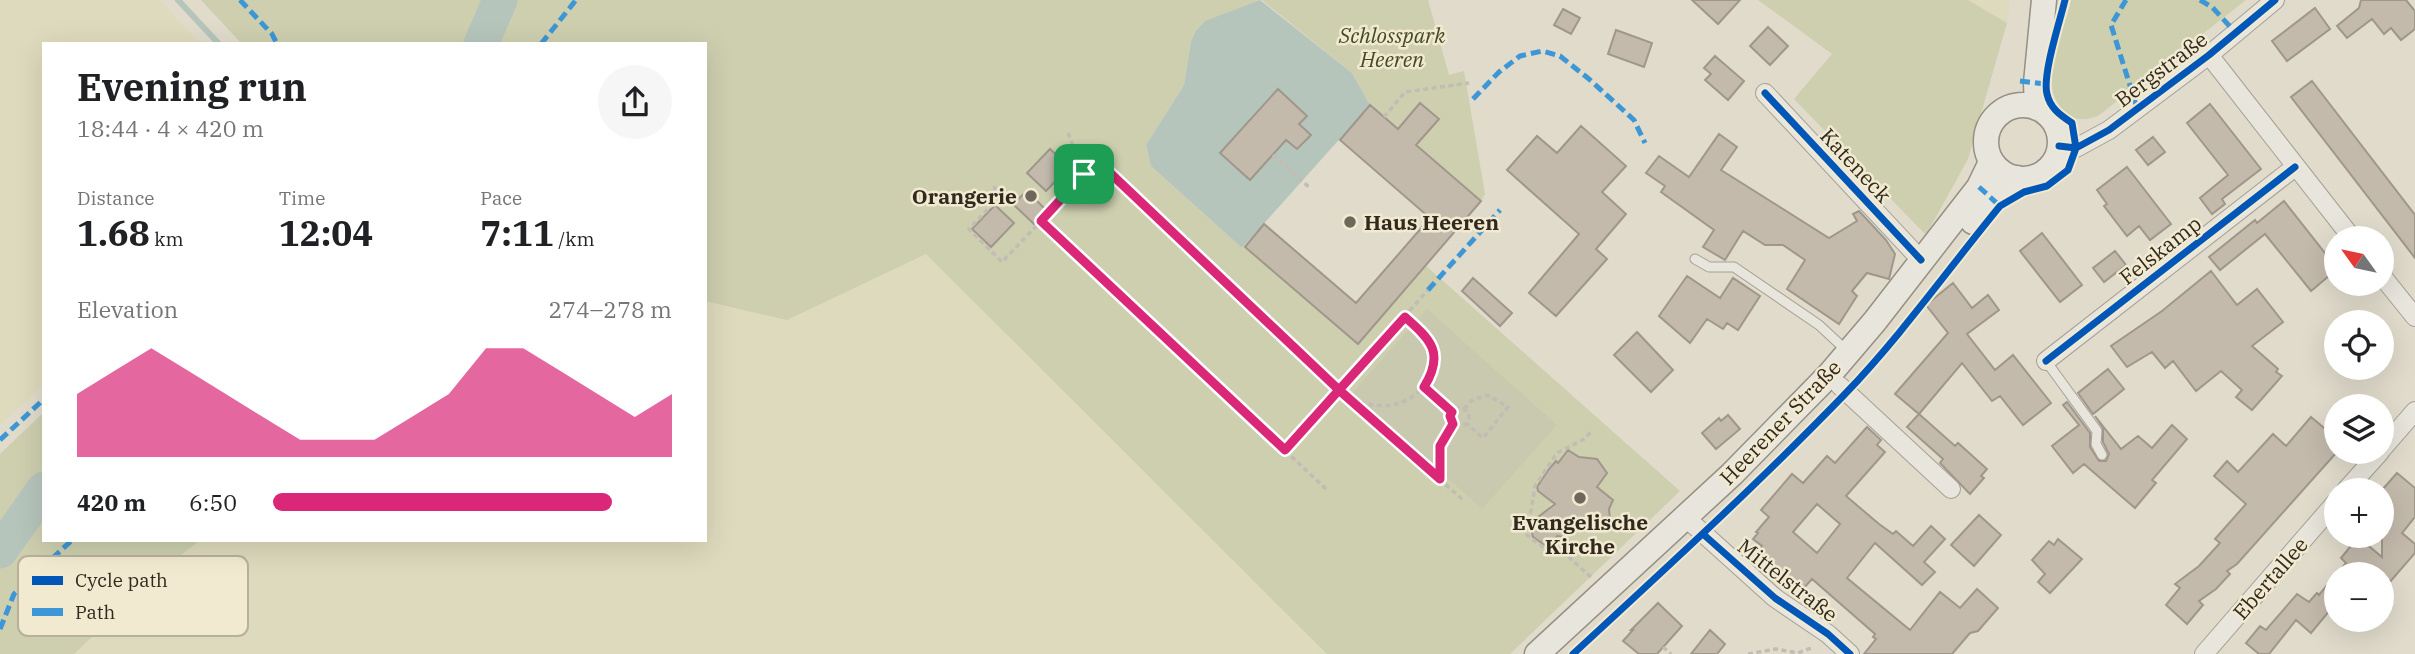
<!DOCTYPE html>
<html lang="en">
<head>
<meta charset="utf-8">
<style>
  :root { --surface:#fff; --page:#f6f6f6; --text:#202124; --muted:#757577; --accent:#db2777 }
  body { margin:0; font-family:"IBM Plex Serif",serif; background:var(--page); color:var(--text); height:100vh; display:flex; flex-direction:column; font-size:26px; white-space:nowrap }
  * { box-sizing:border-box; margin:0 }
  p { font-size:23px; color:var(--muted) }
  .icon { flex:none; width:38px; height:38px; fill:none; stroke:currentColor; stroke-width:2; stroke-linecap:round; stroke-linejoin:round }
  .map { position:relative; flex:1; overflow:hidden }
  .drawer { position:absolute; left:42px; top:42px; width:665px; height:500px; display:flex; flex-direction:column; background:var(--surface); border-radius:0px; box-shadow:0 7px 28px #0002 }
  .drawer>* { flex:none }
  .needle { width:46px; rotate:303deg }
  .buttons { position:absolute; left:2324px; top:226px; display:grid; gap:14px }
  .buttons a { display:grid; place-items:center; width:70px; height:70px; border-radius:50%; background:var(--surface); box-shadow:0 7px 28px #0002; font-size:35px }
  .pin { position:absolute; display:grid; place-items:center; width:60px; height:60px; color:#fff; margin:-30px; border-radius:14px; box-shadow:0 4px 10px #0006 }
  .round { display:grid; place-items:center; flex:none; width:74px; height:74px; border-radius:37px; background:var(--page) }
  .head { display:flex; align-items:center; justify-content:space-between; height:119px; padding:0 35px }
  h1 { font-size:38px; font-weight:800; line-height:52px }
  .metrics { display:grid; grid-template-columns:repeat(3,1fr); gap:10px; height:119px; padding:7px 35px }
  .metrics div { display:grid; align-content:center }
  .metrics b { font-size:35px; font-weight:800 }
  .metrics small { font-size:19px; font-weight:400 }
  .metrics p { font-size:19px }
  .chart { height:196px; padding:14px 35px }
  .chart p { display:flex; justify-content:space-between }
  .chart svg { width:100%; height:126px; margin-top:7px; fill:var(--accent); opacity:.7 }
  ul { padding:0 35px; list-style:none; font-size:23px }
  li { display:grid; grid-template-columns:112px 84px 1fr; align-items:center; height:52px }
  li i { height:18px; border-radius:9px; background:var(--accent) }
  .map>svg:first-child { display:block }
  .farmland { fill:#dedabd }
  .green { fill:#cdcfaf; fill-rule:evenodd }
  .cemetery { fill:#c8c9ae }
  .water { fill:#b6c5bc }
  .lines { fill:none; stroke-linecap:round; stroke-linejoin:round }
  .stream { stroke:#b6c5bc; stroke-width:6 }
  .river { stroke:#b6c5bc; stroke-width:35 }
  .building { fill:#c3baac; stroke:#9f978b; stroke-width:2; fill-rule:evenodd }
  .service-casing { stroke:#a5a095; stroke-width:11 }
  .minor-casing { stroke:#a5a095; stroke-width:20 }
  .secondary-casing { stroke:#958f84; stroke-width:27 }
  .path { stroke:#c1bcb4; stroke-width:3.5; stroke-dasharray:5 3.5; stroke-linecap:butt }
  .service { stroke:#e8e5dc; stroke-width:9 }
  .minor { stroke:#e8e5dc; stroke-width:18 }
  .secondary { stroke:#e8e5dc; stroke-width:24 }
  .quiet { stroke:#3d96d5; stroke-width:5; stroke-dasharray:10 5; stroke-linecap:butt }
  .cycleway-casing { stroke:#f1ead1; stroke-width:11 }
  .cycleway { stroke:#0057b8; stroke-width:7 }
  .route-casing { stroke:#fff; stroke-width:14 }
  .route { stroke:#db2777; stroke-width:9 }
  .poi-dot { fill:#6f675b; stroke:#f1ead1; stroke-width:2.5 }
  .labels { text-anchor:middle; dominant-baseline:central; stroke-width:5; stroke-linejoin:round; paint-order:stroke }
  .park-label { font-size:21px; font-style:italic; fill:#414c27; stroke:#f1ead1 }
  .street-label { font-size:21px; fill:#32291e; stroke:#f1ead1 }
  .poi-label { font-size:21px; font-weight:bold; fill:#32291e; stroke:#f1ead1; text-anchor:end }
  .key { fill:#f1ead1; stroke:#b8b09b; stroke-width:2 }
  .key-label { font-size:19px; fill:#32291e }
</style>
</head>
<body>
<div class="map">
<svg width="2415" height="654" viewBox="0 0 2415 654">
  <rect width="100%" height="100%" fill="#e0dbcb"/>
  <path class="farmland" d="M0,0H160L201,44H44V384L0,425Z
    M1968,0H2010L2007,23Z
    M926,254L1327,654H74L165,568L199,541H705V300L790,318Z"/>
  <path class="green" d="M201,0H1260L1206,21L1191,42L1184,85L1146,145L1151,166L1242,248L1245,247L1358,343L1425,265L1680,491L1510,654H1327L926,254L787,320L705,301V44H242ZM1569,450L1584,461L1595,489L1611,498L1613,502L1605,510L1609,518L1605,520L1600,517L1594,525L1595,529L1592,530L1576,516L1571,522L1572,524H1569L1559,538L1557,536L1549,548L1531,529L1537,518L1542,517L1554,500L1539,492L1537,487L1555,462H1560Z
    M1262,0H1428L1449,75L1464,71L1485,194L1481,201L1370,105L1352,73Z
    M1758,0H1968L2007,23L1968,159L1926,235L1794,99L1832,54Z
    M2071,0H2246L2098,116C2084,121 2073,121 2063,110C2035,81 2065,32 2071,0Z
    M44,412V541H199L165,568L74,654H0V454Z"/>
  <path class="cemetery" d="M1427,309L1557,425L1482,509L1352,393Z"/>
  <path class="water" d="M1260,0L1352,73L1370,105L1242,248L1151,166L1146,145L1184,85L1191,42L1196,31L1205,21Z"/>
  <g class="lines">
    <path class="stream" d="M178,0L219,44"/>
    <path class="river" d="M481,44L500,0
      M0,551L44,489"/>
  </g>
  <path class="building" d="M1692,0H1740L1718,24Z
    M2361,0H2406L2415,11V29L2401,40L2391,28L2384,34L2372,19L2347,38L2337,26L2359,8Z
    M2315,8L2330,29L2287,61L2272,41Z
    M1563,9L1580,18L1571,34L1554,25Z
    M1768,27L1788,46L1770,65L1750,46Z
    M1616,30L1652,43L1644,67L1608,54Z
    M1715,56L1744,81L1728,100L1705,80L1711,74L1704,68Z
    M2312,81L2415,215V258L2291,97Z
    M1278,89L1307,116L1299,124L1311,135L1297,149L1286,140L1250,180L1220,153Z
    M1420,103L1439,119L1416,145L1481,201L1358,344L1245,247L1264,224L1356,303L1430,218L1340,140L1370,105L1398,129Z
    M2210,104L2261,169L2222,199L2225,204L2212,214L2200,198L2228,175L2187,123Z
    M1581,126L1626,166L1602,192L1626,214L1596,249L1607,259L1556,316L1529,293L1579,234L1507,170L1537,136L1557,153Z
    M1719,134L1737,147L1721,170L1829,238L1857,221L1853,214L1859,211L1886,240L1895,254L1889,279L1867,273L1852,291L1857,296L1839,324L1787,289L1805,260L1783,245H1765L1743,231L1725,260L1703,247L1714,230L1661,192L1665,186L1646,173L1659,156L1689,177Z
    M2153,137L2165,152L2148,165L2136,150Z
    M1050,149L1069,167L1046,191L1027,173Z
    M2127,167L2171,224L2150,240L2139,226L2127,236L2104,206L2107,204L2097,190Z
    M1027,191L1047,211L1034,224L1013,204Z
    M2284,201L2336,267V270L2311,291L2265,234L2220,270L2209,257L2255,220L2257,223Z
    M995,205L1014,223L991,247L972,229Z
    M2042,233L2082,285L2060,302L2020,251Z
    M2115,251L2126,265L2104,282L2093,268Z
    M2211,271L2237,305L2257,289L2283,322L2252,346L2278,369L2276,372L2282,376L2252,410L2236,397L2242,390L2221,371L2196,391L2173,361L2165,368L2152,352L2127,367L2111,346L2162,311Z
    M1687,276L1720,298L1733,278L1760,296L1738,330L1727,323L1723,329L1707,319L1690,343L1659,316Z
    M1473,278L1512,313L1500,326L1462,291Z
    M1953,283L1972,308L1988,295L1999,310L1967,334L1995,370L2013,355L2051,403L2023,425L2000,396L1992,401L1962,363L1919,414L1895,394L1948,333L1926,305Z
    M1637,332L1673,370L1651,392L1614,355Z
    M2108,369L2124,389L2093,414L2078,393Z
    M2067,402L2090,433V447L2099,461H2106L2109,454L2103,442V428L2095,416L2121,449L2138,436L2152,448L2172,425L2187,439L2152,480L2156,483L2135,508L2084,464L2073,473L2052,446L2079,425L2063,405Z
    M1919,414L1955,446L1958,443L1987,469L1981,476L1984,478L1970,494L1940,463L1943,459L1907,427Z
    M1728,415L1740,429L1716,449L1702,433L1719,418L1721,421Z
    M2311,417L2336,438V453L2237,564L2227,571L2230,574L2216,589L2199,601L2203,605L2187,624L2166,605L2180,588L2175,584L2199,566L2220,543L2215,539L2246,504L2214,476L2227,461L2238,472L2273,434L2286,446Z
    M1867,427L1881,440L1877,445L1885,452L1846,496L1879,524L1893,534L1896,531L1913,546L1931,526L1945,539L1924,562L1935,572L1922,585L1875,543L1847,578L1910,630L1940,592L1960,608L1977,589L1998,608L1978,631L1970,633L1952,654H1864L1876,639L1873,637L1875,634L1812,579L1802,590L1758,551L1762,546L1753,539L1758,533L1756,532L1769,517L1761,510L1792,474L1803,483L1827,456L1835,463ZM1817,504L1840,524L1817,553L1793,532Z
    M1568,450L1579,457L1597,459L1607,473L1597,487L1613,500L1609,509L1610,519L1601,520L1592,530L1576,517L1563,537L1557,536L1549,548L1533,537L1531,529L1537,518L1555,504L1538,491L1537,487L1549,469L1556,461L1558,463Z
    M2397,473L2415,488V517L2402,533L2415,544V553L2382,591V574H2337L2346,563L2341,558L2358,537L2382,557V490Z
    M1979,515L2001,535L1974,566L1951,545Z
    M2058,539L2082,559L2050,593L2038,582L2045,574L2032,560L2049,541L2054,545Z
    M2336,574V603L2311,633L2296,620L2269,654H2259L2246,643L2260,626L2266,630L2297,594L2309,602L2317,593L2319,595Z
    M1658,603L1682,626L1657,654H1639L1623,641L1633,630H1631Z
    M1710,630L1725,644L1717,654H1691Z"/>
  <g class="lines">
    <g class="service-casing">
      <path id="service" d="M1695,259L1709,267H1734L1819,325L1847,351
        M2046,361L2097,431L2096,444L2102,455"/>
    </g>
    <g class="minor-casing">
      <path id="minor" d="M2209,55L2352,238
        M1765,93L1921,260
        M2059,146L2076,148L2109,130L2209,55L2275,0
        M2382,276L2415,317
        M2046,361L2295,167
        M1840,386L1951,489
        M2382,449L2415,411
        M2346,490L2380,452
        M1685,517L1775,598L1828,634L1850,654
        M2204,654L2336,502"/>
    </g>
    <g class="secondary-casing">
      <path id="secondary" d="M1986 142a37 37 0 1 1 74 0a37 37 0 1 1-74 0Z
        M2037,108L2036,83L2044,0
        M1973,222C1986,205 1998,190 2017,178
        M1537,654L1732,474L1829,375L1875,321L1979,187L1991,162"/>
    </g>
    <path class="path" d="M1384,117L1405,92L1469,83
      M1068,133L1084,173
      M1273,155L1311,189
      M995,186L992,205L969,229L1002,262L1041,221
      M1424,387L1452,412
      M1352,400C1367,404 1381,408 1396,404C1423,397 1446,366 1428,340C1422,331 1413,324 1404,317
      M1451 417a9 9 0 1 1 18 0a9 9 0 1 1-18 0Z
      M1464,409L1471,401L1487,395L1508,407L1483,438L1467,424
      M1285,450L1428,290
      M1440,479V446L1453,424
      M1326,489L1041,221L1088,170L1097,166L1107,170L1339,390L1462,499
      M1591,577L1562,551L1551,553L1527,535L1535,486L1557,453L1586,438L1591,431
      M1663,647L1671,654
      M1748,654L1776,649L1798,653L1814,647"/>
    <use href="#service" class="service"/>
    <use href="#minor" class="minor"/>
    <use href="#secondary" class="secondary"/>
    <path class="quiet" d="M240,0L272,34L277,44
      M2126,0L2111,25L2137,108
      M2200,0L2212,7L2236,33
      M541,44L576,0
      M2020,81L2045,84
      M1473,99L1499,72L1520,56L1542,51L1560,56L1589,79L1634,120L1645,143
      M1979,187L2000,206
      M1428,290L1500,210
      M0,440L44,399
      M0,629L14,594L71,541"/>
    <g class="cycleway-casing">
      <path id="cycleway" d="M1765,93L1921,260
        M2059,146L2076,148L2109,130L2209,55L2275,0
        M2046,361L2295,167
        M1703,534L1775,598L1828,634L1850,654
        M1573,654C1665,569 1758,484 1845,394C1901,336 1949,268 2000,206L2024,192L2047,186L2068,170L2076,148L2072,123C2060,115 2050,108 2047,94C2042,75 2060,21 2065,0"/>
    </g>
    <use href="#cycleway" class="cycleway"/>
  </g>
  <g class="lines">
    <g class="route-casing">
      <path id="route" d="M1084,174L1041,221L1285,450L1339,390L1440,479V446L1453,424L1450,416L1452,412L1424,387C1445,353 1431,340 1405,317L1339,390L1107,170L1097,166L1084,174"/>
    </g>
    <use href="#route" class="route"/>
  </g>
  <g class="poi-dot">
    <circle cx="1031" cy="196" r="7"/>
    <circle cx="1350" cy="222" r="7"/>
    <circle cx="1580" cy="498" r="7"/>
  </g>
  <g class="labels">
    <g class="park-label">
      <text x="1392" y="35">Schlosspark<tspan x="1392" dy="24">Heeren</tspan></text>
    </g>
    <g class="street-label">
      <text transform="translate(2161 69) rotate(-37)">Bergstraße</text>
      <text transform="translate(1856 165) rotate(47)">Kateneck</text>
      <text transform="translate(2160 250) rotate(-38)">Felskamp</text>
      <text transform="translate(1780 422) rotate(-46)">Heerener Straße</text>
      <text transform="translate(2270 578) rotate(-49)">Ebertallee</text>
      <text transform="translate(1788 580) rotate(38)">Mittelstraße</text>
    </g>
    <g class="poi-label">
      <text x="1017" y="196">Orangerie</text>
      <text x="1364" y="222" text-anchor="start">Haus Heeren</text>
      <text x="1580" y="522" text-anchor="middle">Evangelische<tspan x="1580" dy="24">Kirche</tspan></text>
    </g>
  </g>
  <rect x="18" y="556" width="230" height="80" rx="10" class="key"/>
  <rect x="32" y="576" width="31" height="9" fill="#0057b8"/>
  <rect x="32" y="608" width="31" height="8" fill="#3d96d5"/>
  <g class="key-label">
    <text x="75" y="587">Cycle path</text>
    <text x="75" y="619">Path</text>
  </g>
</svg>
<div class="buttons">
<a><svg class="needle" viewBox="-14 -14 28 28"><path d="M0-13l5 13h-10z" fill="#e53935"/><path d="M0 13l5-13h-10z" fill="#757577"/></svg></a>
<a><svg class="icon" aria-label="locate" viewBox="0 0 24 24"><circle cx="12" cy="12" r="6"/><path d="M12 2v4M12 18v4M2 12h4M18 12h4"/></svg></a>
<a><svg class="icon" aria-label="layers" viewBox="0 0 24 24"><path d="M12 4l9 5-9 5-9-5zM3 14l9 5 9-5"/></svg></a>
<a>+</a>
<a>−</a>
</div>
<div class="pin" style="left:1084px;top:174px;background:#1e9e55"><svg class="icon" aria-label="arrive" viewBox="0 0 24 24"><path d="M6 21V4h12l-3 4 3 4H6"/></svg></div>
<section class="drawer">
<div class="head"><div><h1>Evening run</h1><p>18:44 · 4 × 420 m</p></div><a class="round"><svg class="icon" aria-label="share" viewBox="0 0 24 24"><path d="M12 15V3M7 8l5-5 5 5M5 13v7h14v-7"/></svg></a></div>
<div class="metrics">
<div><p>Distance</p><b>1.68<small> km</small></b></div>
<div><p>Time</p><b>12:04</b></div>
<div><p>Pace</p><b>7:11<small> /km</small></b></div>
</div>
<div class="chart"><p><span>Elevation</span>274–278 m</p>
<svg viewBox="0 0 160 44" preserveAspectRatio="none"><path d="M0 44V22L10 14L20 6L30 14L40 22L50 30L60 38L70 38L80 38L90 30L100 22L110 6L120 6L130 14L140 22L150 30L160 22V44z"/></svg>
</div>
<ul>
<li><b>420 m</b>6:50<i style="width:85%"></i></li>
</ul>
</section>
</div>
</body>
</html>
